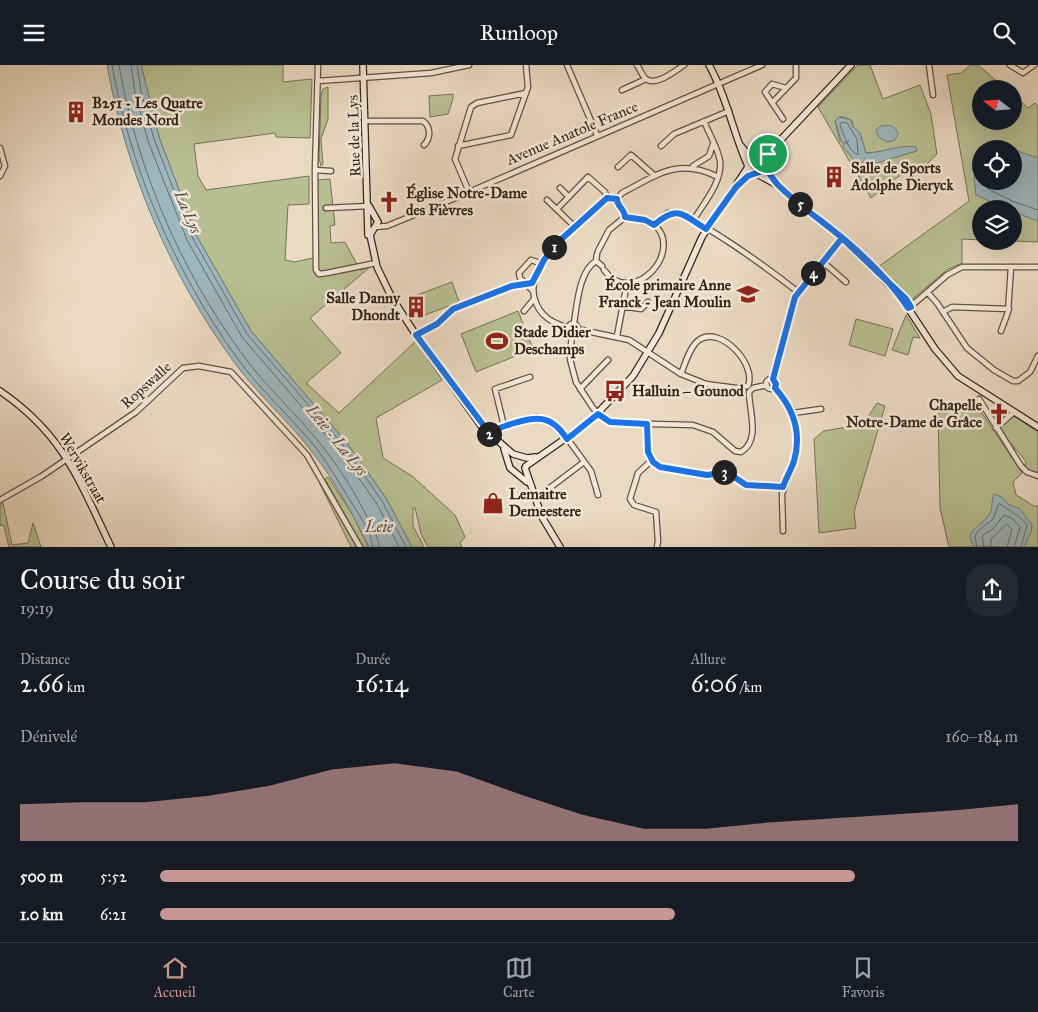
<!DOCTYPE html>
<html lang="fr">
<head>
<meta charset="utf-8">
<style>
  :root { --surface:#171b24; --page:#242831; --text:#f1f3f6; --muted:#9ea1a6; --line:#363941; --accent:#c59692 }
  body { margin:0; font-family:"IM FELL Great Primer",serif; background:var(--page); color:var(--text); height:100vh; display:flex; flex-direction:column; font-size:19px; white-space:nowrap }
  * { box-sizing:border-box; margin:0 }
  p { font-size:16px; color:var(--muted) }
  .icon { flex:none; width:28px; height:28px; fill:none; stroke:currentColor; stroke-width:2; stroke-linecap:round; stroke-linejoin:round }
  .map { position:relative; height:482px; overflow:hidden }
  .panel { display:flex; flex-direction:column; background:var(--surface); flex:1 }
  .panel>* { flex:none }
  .needle { width:32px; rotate:287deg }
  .tools { position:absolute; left:972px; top:15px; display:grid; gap:10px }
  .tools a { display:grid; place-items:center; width:50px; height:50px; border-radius:50%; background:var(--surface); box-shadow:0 5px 20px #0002; font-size:25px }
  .pin { position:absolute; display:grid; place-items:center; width:42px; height:42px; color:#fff; margin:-21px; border:2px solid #fff; border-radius:50%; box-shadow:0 1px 5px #0007 }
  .km { position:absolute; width:25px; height:25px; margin:-12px; border-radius:50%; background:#222; color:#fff; font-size:14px; line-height:25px; text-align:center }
  .round { display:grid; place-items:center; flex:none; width:52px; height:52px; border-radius:20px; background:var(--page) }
  .summary { display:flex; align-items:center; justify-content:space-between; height:85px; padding:0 20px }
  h1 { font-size:28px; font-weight:600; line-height:38px }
  .figures { display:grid; grid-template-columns:repeat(3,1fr); gap:8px; height:85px; padding:5px 20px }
  .figures div { display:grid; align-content:center }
  .figures b { font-size:25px; font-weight:600 }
  .figures small { font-size:14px; font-weight:400 }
  .figures p { font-size:14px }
  .chart { height:140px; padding:10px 20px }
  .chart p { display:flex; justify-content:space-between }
  .chart svg { width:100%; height:90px; margin-top:5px; fill:var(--accent); opacity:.7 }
  ul { padding:0 20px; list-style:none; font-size:16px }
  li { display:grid; grid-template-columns:80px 60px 1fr; align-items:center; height:38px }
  li i { height:12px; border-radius:6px; background:var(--accent) }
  header { display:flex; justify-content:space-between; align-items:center; height:65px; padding:0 20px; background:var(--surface); font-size:22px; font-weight:600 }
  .menu { display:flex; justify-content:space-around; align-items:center; height:70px; border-top:1px solid var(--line); background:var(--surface); font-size:14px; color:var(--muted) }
  .menu a { display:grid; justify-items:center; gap:2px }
  .menu .active { color:var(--accent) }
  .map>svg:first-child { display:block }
  .green { fill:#b8c093; stroke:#767254; fill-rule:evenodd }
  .water { fill:#9eb7bf; stroke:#747c7b }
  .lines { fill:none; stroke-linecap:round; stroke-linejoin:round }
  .shore { stroke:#696d6a; stroke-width:1 }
  .street-casing { stroke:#625140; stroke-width:7 }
  .secondary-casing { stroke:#342314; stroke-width:8 }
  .street { stroke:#f2e7d8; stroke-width:4.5 }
  .secondary { stroke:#f2e7d8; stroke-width:5.5 }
  .route-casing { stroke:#fff; stroke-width:10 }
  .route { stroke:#1a73e8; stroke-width:6 }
  .labels { text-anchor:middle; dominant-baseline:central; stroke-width:5; stroke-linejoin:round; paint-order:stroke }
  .poi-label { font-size:15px; font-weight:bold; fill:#342314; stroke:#f2e7d8; text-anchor:start }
  .street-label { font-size:15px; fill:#342314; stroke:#f2e7d8 }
  .water-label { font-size:16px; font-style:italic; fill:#544f47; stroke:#f2e7d8 }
</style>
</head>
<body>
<header><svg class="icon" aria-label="menu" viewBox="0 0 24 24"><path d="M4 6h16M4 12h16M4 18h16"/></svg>Runloop<svg class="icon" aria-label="search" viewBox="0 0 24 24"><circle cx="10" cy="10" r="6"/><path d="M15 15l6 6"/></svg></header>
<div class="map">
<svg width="1038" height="482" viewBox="0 0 1038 482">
  <rect width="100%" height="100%" fill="#ebdac3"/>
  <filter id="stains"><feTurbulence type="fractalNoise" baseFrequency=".004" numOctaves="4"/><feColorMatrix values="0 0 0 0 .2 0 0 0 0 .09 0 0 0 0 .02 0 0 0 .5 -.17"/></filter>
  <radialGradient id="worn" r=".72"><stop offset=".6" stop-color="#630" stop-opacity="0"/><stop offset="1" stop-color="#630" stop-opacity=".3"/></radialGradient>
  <path class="green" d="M141,0H283V17L312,14L310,73L276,72L275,68L194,79L198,111L206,125L309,111V139L288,140L285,195L295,197L317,192V115L330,114L335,160L330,161L331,178L345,177L360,205L370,202L310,253L341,288L306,318L339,348L416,276L442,315L376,353L383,393L412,411L455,450L465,472L460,478L462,482H428L421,469L415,443H413V461L424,482H412L386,433L346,377L251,266L196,170L159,72Z
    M858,0H870L883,34L920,20L931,49L937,89L923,103L899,111L871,133L818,42ZM839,52H845L852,56L853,62L860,68L866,88C884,87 899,82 916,82L917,86L876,97L873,95L857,98L846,85L849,76H840L835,56Z
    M971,0H978L1006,24H981V56H1014V30L1028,43L1035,38L1038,41V177L1014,176V144H981V175L962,174V198L948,204L910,236L878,202L969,136L947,10L961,8ZM981,84H1014V116H981Z
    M328,22V54L321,74L323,99L321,101L319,93L321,31L323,24Z
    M453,29V34L448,49L430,52L429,31Z
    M452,217L459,237L425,250L417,230Z
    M518,246L533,284L476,307L461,269Z
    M906,250L920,273L913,272L908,290L892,285Z
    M856,254L893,264L885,291L849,280Z
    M877,338L885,341L854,447L856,463L819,468L814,374L824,366L847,362L852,352L866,355Z
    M978,342L1022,408L1013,417L1016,430L1034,441H1038V482H949L940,443L938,348Z
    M1014,351L1038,367V409L1029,407L1025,401L1026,397C1017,384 1009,378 1000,364L1001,360Z
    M328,412L353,450L368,482H351L319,417L322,416L353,476L358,473L325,414Z
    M3,438L12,480L28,478L33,458L41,482H9L4,461L0,460V440Z"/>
  <path class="water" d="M107,0H141L159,72L196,170L251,266L346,377L386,433L412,482H369C353,450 335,416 313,388C289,356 257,329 234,297C170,210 126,106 107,0Z
    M839,52L851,55L853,62L860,68L866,88C883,88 899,79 916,82L917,86L876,98L873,95L857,98L843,82V80L849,76L842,78L835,56Z
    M881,61C889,59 896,61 898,69L895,75L887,77L879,72L876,65Z
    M1014,85L1038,93V156L1014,147V144H1006L976,130L974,112L976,108L981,111V116L1002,119L1014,116Z
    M994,429L1002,432L1008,439L1020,444L1032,460L1031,467L1024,482L973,481L970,471C974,461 983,459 989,450C993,444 991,436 994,429Z"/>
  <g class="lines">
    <path class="shore" d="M112,0C131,106 175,206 237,293C261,326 292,353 317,384C329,400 339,418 350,435C358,448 371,467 373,482
      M119,0C137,104 180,204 242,289C266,322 297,349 322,381C339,402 356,429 368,454C372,463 379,472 379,482
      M131,0L135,28L148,76L187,175L242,272L338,384L377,439L399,482
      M137,0L141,26L154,74L192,172L247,269L343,380L382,436L406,482
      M842,57L847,58L857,74L858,90C848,86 844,70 840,60Z
      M990,116L987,120L988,124L1012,136L1038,145
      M977,482L975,472L977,467L993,454L999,438C1009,446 1019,449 1027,460L1021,482
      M984,482L982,471L993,464L1004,450L1013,454L1020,462L1014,482
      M991,482V474L1007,459L1012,464L1007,482"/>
    <g class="street-casing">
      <path id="street" d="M318,0L315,105L316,205L319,209L327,208L376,198
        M567,0L597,70
        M637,0C640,4 642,11 646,14C656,22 676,5 684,0
        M929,0L933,30
        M1010,0L1023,8L1034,0
        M318,16L431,8L469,0
        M622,25L646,14
        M772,38L796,13V0
        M783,54L765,27L772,19L786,23
        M366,56H423C431,62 431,73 424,80
        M458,81L511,70L528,22L526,0
        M661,81L674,69L729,46
        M0,83L5,101L0,111
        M693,101L709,91L713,79
        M618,102L631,90L655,111
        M315,105L331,106
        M560,123L569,132
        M469,127L455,94L471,42L477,38L526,28
        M617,134L622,128C657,110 678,92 718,112
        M617,134C617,142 625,144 625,152
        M547,135L574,161
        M326,143L369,141
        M557,144L588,112L605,127L607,133
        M693,156C703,139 723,116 720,96C718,83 709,69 704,56
        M654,159L668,148C688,143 779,212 798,227
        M375,162L387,161L453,134L762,0
        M598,186L609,165L625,152L652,158C687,183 634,245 604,205
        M597,189L596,196L602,201
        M823,197L846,217
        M533,226L520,213L519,208L531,195L540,198L543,196
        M928,228L937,238L967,283L994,305L1013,316H1018L1030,307L1038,291
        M622,241L641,244L648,237
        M909,243L947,210L962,202H1038
        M524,246L534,234
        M943,247L952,242L1009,244
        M574,258C577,240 579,206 596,196
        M568.5 263a4.5 4.5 0 1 1 9 0a4.5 4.5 0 1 1-9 0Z
        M569,263C553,258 540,252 535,235C525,206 563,169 583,153C591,147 602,142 607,133L617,134
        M577,264L629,275L681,309L706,319L736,323L748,321C757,299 720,260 699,275C690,281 685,299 681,309
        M1001,266L1008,247L1011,202
        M572,267L570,294L576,317L593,343L605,355L611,358L693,360L713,367L735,386L741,387C761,375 749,346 749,327L753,323L767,320
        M416,270L437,259L452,245L512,221L525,218
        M617,271L627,218
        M766 319a5 5 0 1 1 10 0a5 5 0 1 1-10 0Z
        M773,315L795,232L842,173
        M775,323L791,343L796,361L795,394L782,429L783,466
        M580,324L608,295
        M979,334L1021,401L1027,407L1038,411
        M793,348L821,344
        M647,359L648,387L652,396L660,402L711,410L727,407L746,421L783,422
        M504,361L495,324L530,312
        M996,363L1014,347
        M490,369L496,364L525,354L537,352L544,354L564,369L591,406L598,430
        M652,395L638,408L630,434L634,440L656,447L658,476L657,482
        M547,425L584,397
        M0,435L42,411L136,347L183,303L199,301L231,307L307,390L360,482"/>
    </g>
    <g class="secondary-casing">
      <path id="secondary" d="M363,0L368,170
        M709,0C727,32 733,68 748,101
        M741,81L747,88L755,94
        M764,100L761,96L755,94L750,96L748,102L754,109L762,106C766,98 766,91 773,83L851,0
        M757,109L779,121L859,187L902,234L935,284L958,311L1038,362
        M369,141L378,157L370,170L377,202L392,233L416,270L482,362L513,389L527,393L536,392
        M0,326C64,370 79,415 111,482
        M504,384L510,403L527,417
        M526,401L589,357L633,311L659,268L702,172L748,102
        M525,403L542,452L560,482"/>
    </g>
    <use href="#street" class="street"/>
    <use href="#secondary" class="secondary"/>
  </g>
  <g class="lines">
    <g class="route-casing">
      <path id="route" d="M768,89C764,95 765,101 762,106L748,111L736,122L706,164C683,150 678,139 654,160L645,155L625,152C625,144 617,142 617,134L607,133L556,179L544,195L532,218L512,221L453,244L437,259L416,270L490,369C495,363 503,362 511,359C536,351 551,349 567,374L598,349L610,357L647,359L648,387L653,397L660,402L707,410L727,407L746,420L783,422C786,413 791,405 794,396C802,368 793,343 775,323L776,319L773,314L795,232L842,173L906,234L911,242L908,243C894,221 874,201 854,183C830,161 801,143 778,120C772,114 762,96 757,94L772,83L768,89"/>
    </g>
    <use href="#route" class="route"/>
  </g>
  <defs>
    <g id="building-bare" transform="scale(1.725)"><path d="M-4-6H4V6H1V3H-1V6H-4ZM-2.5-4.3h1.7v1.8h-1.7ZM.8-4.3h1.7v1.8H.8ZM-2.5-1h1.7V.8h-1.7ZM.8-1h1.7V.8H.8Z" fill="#8f2418" stroke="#f2e7d8" stroke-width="2.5" paint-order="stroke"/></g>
    <g id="church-bare" transform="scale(1.725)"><path d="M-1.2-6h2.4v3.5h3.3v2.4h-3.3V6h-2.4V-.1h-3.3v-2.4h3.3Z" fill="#8f2418" stroke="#f2e7d8" stroke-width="2.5" paint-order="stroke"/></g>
    <g id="school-bare" transform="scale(1.725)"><path d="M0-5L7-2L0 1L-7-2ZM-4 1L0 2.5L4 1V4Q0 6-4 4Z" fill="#8f2418" stroke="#f2e7d8" stroke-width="2.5" paint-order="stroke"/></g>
    <g id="stadium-bare" transform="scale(1.725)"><path d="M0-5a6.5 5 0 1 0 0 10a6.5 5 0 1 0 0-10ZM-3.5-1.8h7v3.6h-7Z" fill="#8f2418" stroke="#f2e7d8" stroke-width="2.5" paint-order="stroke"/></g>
    <g id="bus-bare" transform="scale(1.725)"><path d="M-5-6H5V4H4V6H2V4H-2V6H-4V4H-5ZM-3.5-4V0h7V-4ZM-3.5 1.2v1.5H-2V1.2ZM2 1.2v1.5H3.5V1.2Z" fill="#8f2418" stroke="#f2e7d8" stroke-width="2.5" paint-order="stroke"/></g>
    <g id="shop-bare" transform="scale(1.725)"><path d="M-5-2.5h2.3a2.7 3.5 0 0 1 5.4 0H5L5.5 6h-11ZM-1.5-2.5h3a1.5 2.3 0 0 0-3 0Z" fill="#8f2418" stroke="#f2e7d8" stroke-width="2.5" paint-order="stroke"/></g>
  </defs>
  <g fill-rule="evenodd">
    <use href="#building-bare" x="76" y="47"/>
    <use href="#building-bare" x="834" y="112"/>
    <use href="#church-bare" x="389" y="137"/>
    <use href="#school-bare" x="748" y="229"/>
    <use href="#building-bare" x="416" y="242"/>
    <use href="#stadium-bare" x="497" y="276"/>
    <use href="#bus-bare" x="615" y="326"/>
    <use href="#church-bare" x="999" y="349"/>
    <use href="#shop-bare" x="493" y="438"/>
  </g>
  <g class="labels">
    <g class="poi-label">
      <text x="92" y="38">B251 - Les Quatre<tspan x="92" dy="17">Mondes Nord</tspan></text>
      <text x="851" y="103">Salle de Sports<tspan x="851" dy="17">Adolphe Dieryck</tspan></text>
      <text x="406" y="128">Église Notre-Dame<tspan x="406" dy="17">des Fièvres</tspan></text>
      <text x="731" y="220" text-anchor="end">École primaire Anne<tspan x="731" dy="17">Franck - Jean Moulin</tspan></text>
      <text x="400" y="233" text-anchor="end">Salle Danny<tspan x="400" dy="17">Dhondt</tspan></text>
      <text x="514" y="267">Stade Didier<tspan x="514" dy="17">Deschamps</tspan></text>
      <text x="632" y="326">Halluin – Gounod</text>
      <text x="982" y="340" text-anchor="end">Chapelle<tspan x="982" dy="17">Notre-Dame de Grâce</tspan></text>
      <text x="509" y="429">Lemaitre<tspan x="509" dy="17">Demeestere</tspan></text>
    </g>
    <g class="street-label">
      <text transform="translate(572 68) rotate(-23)">Avenue Anatole France</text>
      <text transform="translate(354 71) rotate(-92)">Rue de la Lys</text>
      <text transform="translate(146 320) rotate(-42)">Ropswalle</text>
      <text transform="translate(83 403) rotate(60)">Wervikstraat</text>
    </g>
    <g class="water-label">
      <text transform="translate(188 147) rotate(67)">La Lys</text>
      <text transform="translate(337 375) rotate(51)">Leie - La Lys</text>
      <text x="379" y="461">Leie</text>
    </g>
  </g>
  <rect width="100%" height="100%" filter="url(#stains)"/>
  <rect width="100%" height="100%" fill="url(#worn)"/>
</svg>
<div class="tools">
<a><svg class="needle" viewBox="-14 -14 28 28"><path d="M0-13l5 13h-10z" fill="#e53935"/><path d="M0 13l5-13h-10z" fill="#9ea1a6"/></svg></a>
<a><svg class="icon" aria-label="locate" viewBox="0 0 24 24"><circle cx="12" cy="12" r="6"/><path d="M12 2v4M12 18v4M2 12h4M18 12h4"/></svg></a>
<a><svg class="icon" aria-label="layers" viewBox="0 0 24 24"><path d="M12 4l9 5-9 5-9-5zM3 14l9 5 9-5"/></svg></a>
</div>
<div class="pin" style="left:768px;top:89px;background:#1e9e55"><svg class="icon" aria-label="arrive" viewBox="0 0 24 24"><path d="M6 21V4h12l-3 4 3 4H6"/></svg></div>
<b class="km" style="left:554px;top:182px">1</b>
<b class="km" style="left:489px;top:369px">2</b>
<b class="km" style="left:724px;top:407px">3</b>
<b class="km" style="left:813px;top:208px">4</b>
<b class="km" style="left:800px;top:139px">5</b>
</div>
<section class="panel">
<div class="summary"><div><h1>Course du soir</h1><p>19:19</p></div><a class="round"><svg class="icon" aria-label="share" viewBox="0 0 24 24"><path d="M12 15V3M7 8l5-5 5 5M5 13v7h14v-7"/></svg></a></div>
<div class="figures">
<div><p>Distance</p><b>2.66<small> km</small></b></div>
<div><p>Durée</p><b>16:14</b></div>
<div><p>Allure</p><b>6:06<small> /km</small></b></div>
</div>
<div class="chart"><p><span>Dénivelé</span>160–184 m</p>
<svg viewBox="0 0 160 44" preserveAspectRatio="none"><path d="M0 44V26L10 25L20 25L30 22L40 17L50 9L60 6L70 10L80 21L90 31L100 38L110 38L120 35L130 33L140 31L150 29L160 26V44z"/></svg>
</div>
<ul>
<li><b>500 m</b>5:52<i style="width:81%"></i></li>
<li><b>1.0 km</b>6:21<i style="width:60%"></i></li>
</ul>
</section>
<nav class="menu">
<a class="active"><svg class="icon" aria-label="home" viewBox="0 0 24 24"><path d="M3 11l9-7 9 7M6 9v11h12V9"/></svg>Accueil</a>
<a><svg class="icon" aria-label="map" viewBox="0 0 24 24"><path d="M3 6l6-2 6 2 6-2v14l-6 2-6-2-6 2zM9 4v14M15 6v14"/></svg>Carte</a>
<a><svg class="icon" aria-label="saved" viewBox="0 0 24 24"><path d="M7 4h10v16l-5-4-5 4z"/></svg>Favoris</a>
</nav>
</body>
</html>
